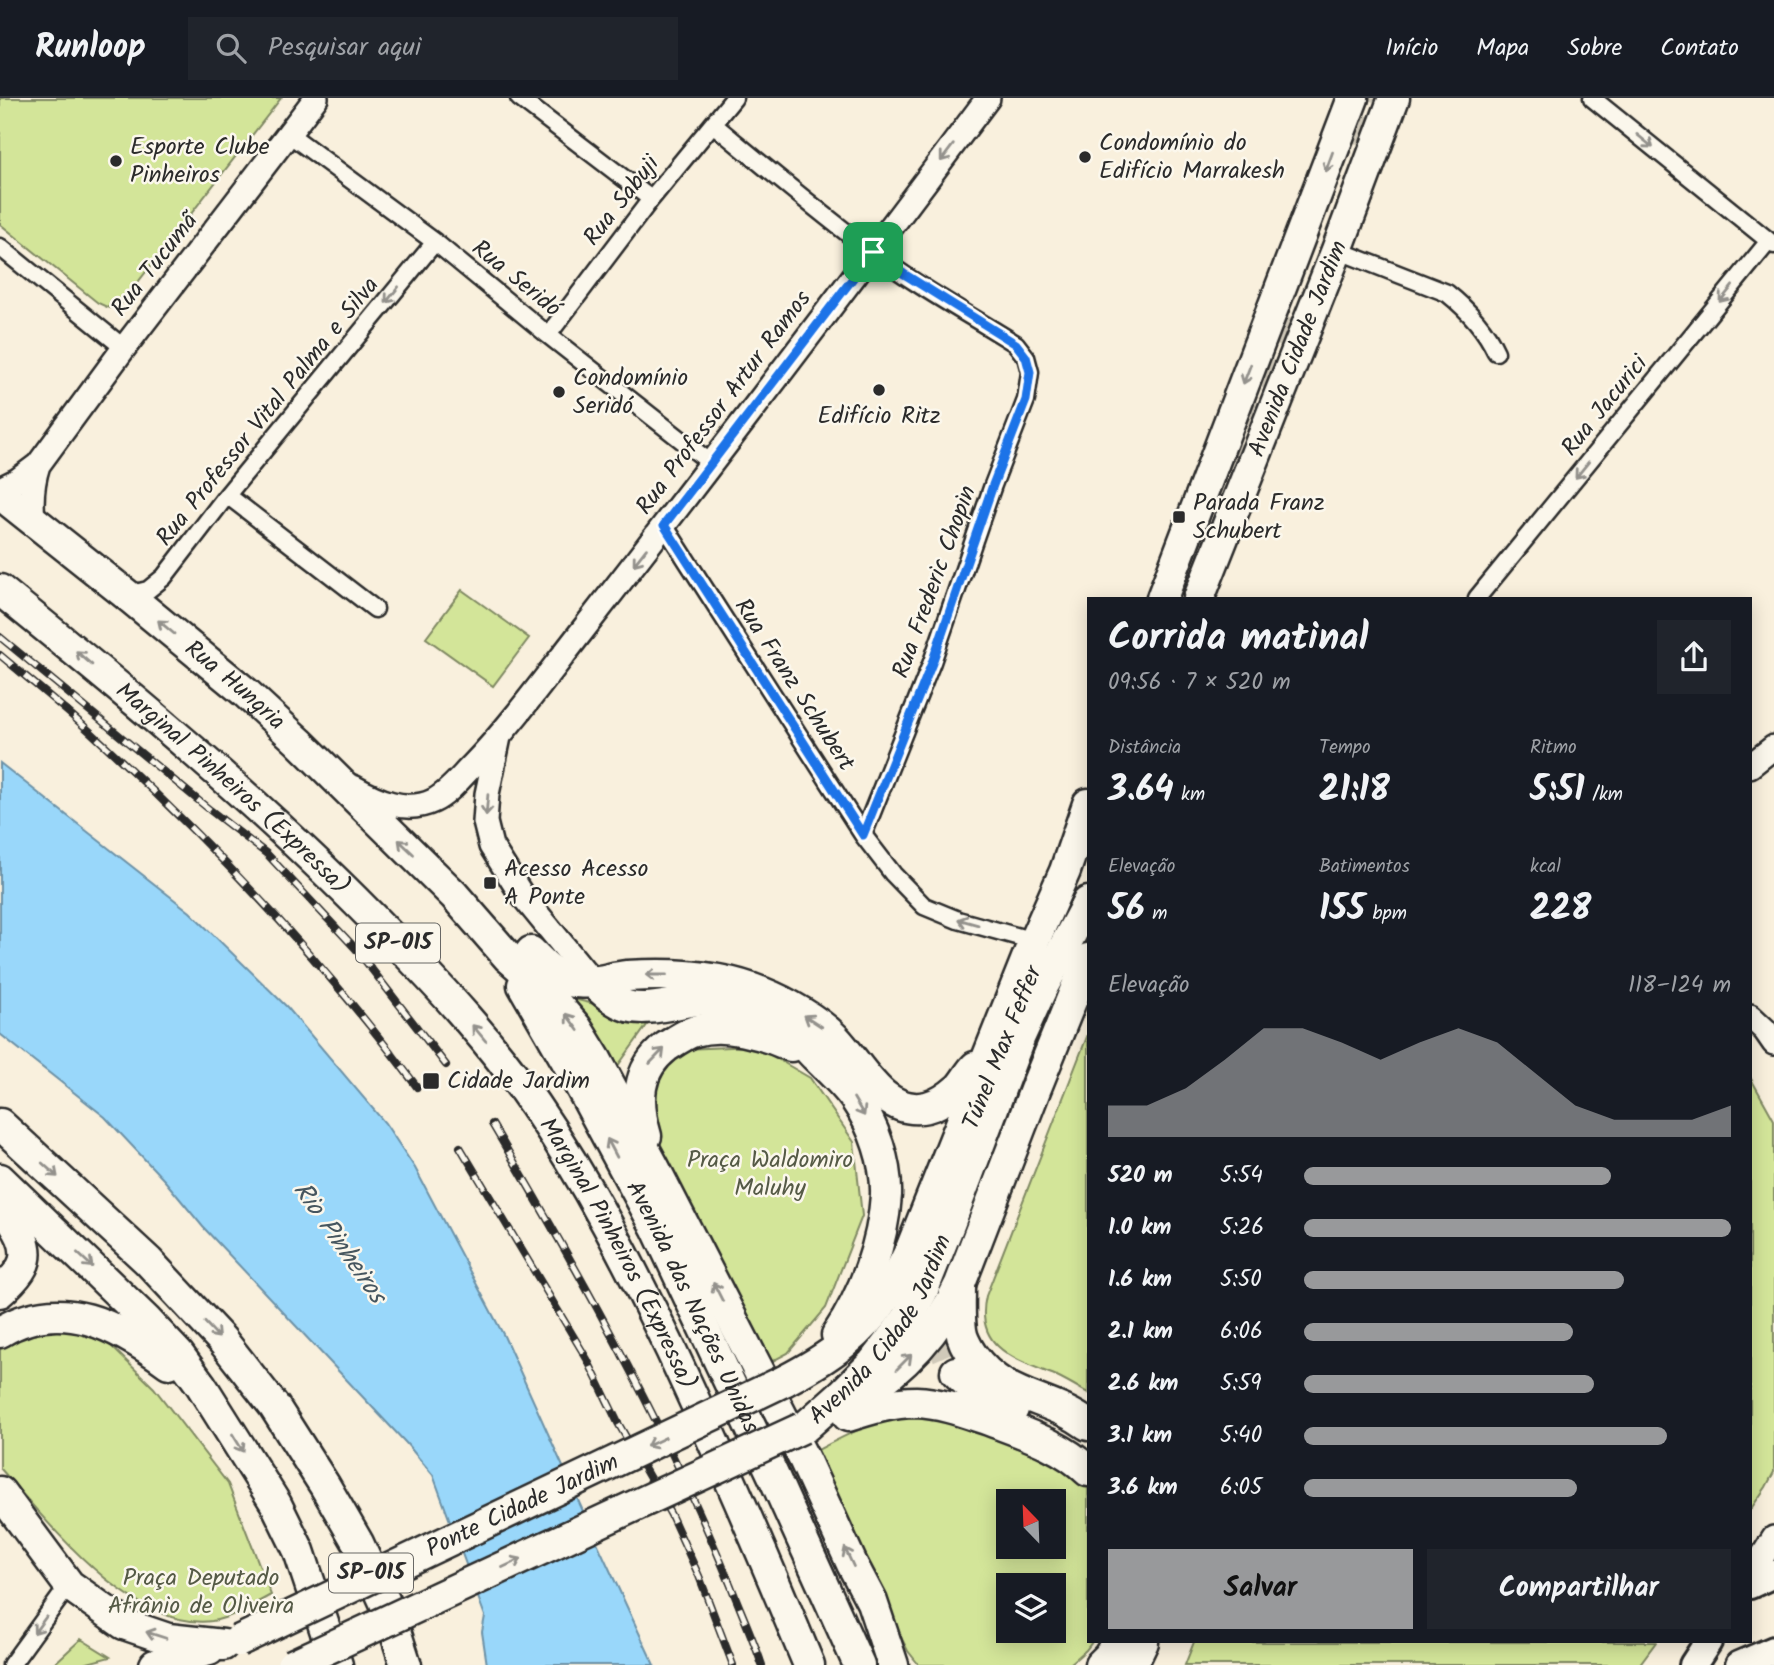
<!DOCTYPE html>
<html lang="pt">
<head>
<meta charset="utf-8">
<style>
  :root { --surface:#171b24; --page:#20242c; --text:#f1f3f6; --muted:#9ea1a6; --line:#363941; --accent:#98999b }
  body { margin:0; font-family:Kalam,sans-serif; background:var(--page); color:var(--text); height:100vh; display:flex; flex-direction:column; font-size:26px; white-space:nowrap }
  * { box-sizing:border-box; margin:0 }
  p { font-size:23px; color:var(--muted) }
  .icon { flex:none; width:38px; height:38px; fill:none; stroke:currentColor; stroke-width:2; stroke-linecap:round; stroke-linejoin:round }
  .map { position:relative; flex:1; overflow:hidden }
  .details { position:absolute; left:1087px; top:499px; width:665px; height:1046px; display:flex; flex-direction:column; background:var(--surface); border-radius:0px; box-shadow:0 4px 18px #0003 }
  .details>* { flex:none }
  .needle { width:46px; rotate:337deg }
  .controls { position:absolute; left:996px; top:1391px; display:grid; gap:14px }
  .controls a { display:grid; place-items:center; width:70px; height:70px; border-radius:0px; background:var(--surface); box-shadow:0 4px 18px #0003; font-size:35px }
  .pin { position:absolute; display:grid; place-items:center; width:60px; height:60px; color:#fff; margin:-30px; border-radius:14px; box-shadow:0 4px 10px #0006 }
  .round { display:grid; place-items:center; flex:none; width:74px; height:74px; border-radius:0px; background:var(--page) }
  .headline { display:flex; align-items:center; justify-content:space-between; height:119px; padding:0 21px }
  h1 { font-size:38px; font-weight:700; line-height:52px }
  .stats { display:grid; grid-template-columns:repeat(3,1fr); gap:10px; height:119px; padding:7px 21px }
  .stats div { display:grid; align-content:center }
  .stats b { font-size:35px; font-weight:700 }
  .stats small { font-size:19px; font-weight:400 }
  .stats p { font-size:19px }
  .chart { height:196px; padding:14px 21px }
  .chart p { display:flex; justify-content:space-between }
  .chart svg { width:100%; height:126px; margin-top:7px; fill:var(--accent); opacity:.7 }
  .cta { display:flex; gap:14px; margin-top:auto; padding:14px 21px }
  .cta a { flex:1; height:80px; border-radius:0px; background:var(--accent); color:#111; font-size:28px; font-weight:700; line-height:80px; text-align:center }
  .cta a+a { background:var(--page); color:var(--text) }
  ul { padding:0 21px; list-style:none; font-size:23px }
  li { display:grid; grid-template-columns:112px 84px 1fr; align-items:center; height:52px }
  li i { height:18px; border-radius:9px; background:var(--accent) }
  header { display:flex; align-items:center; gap:42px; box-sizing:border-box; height:98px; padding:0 35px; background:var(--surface); border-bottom:2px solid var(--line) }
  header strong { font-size:33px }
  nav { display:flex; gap:38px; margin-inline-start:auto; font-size:24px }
  .search { width:490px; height:63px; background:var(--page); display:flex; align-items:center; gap:18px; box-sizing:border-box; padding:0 24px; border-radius:0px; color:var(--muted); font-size:26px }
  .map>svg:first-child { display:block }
  .green { fill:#d3e599; stroke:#7f8862; stroke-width:2; fill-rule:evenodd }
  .water { fill:#99d7fa; stroke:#6d92a7; stroke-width:2 }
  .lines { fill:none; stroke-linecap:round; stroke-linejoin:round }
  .highway-tunnel { stroke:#d0c9b9; stroke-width:30; stroke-dasharray:30 15; stroke-linecap:butt }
  .street-casing { stroke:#2b2b2b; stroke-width:21 }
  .secondary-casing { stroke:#2b2b2b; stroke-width:28 }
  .primary-casing { stroke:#2b2b2b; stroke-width:32 }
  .highway-casing { stroke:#2b2b2b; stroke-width:35 }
  .street { stroke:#fbf7ec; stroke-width:16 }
  .secondary { stroke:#fbf7ec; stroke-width:23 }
  .primary { stroke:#fbf7ec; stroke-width:26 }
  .highway { stroke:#fbf7ec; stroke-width:30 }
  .rail-casing { stroke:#2b2b2b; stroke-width:8 }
  .rail { stroke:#fbf7ec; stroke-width:5; stroke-dasharray:16; stroke-linecap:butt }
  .highway-bridge-casing { stroke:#2b2b2b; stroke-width:35; stroke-linecap:butt }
  .highway-bridge { stroke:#fbf7ec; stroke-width:30 }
  .oneway { stroke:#93918c }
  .route-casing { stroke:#fff; stroke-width:14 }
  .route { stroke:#1a73e8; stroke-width:9 }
  .poi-dot { fill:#2b2b2b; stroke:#fbf7ec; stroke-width:2.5 }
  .labels { text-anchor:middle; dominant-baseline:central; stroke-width:5; stroke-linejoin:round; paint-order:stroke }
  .shield { fill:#fbf7ec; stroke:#696865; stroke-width:2 }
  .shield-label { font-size:23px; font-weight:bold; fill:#2b2b2b }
  .poi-label { font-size:24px; fill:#2b2b2b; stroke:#fbf7ec; text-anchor:start }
  .street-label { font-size:24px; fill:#2b2b2b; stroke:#fbf7ec }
  .park-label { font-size:24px; fill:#555a46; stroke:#fbf7ec }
  .water-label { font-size:26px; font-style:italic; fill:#46565f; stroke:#fbf7ec }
</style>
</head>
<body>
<header>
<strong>Runloop</strong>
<div class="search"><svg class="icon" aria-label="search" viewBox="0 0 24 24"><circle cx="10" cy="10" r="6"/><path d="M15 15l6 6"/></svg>Pesquisar aqui</div>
<nav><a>Início</a><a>Mapa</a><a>Sobre</a><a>Contato</a></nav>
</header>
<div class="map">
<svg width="1774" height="1567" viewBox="0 0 1774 1567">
  <rect width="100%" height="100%" fill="#f9f0dd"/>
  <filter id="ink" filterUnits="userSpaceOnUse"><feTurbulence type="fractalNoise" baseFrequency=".0143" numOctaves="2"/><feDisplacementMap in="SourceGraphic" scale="14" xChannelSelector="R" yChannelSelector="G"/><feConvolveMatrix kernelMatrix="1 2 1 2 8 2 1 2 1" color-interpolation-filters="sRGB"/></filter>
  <g filter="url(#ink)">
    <path class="green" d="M0,0H281L121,206L109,210L98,205L0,126Z
      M462,492L529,540L493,588L426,540Z
      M557,897L652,920L612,976Z
      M1088,936V1295C1079,1290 1069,1284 1059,1279C1022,1263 973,1253 986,1198Z
      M755,948L810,980L854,1044L862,1118L826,1210L788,1255L769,1265L651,1032L652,985L683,951Z
      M1750,979L1774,1022V1374L1766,1389L1750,1412Z
      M69,1225L106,1243L154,1290L228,1386L271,1497C253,1506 232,1520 212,1523C131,1533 47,1423 0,1370V1247L19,1232Z
      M919,1319C943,1321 965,1329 988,1337C1027,1350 1059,1360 1088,1390V1544H1092L1086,1552L1069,1567H919L908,1553L808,1357C847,1337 873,1320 919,1319ZM1008,1404H1054V1449H1008ZM1008,1488H1054V1533H1008Z
      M81,1541L110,1559L80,1567H53Z
      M1194,1544H1656L1639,1567H1185Z"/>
    <path class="water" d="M0,665L190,814L287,909L385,1025L415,1070L504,1238L601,1453L654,1567H487L482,1534L485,1518L433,1377L406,1345L203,1129L165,1083L105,1019L0,936Z"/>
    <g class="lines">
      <path class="highway-tunnel" d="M1357,46L1374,0
        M1182,500L1285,217
        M943,1184C935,1222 937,1240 956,1274"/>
      <g class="street-casing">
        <path id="street" d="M519,0L651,101
          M1592,0L1774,147
          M713,26C765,69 817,113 872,154C917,188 968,216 1016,246L1026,259L1030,274L1026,302L993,387L932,564L863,737
          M289,36L435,144L548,237L712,366
          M0,149L124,250
          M1337,152L1447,195C1467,211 1485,230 1496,254
          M548,237L651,101L734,0
          M227,397L375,511
          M664,427L863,737L893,776L924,808L958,822L1034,843
          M127,497L148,492L164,479L227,397L435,144
          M1477,500L1769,143
          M11,1567L69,1487"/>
      </g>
      <g class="secondary-casing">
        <path id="secondary" d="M0,391L18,382L38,367L124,250L316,0
          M33,422C31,403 32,385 38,367
          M499,639L487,696L485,724L491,748L521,796L593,884
          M1750,668L1774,649
          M353,689C376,702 406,716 433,703C448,696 460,680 472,668C512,626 546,579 582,533C719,357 854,179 988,0
          M1750,918L1765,932L1774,945
          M1750,1478L1774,1440"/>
      </g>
      <g class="primary-casing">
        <path id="primary" d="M1750,1487L1774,1476
          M1693,1567L1708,1544
          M1739,1567L1774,1552"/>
      </g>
      <g class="highway-casing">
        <g id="highway">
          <path id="s1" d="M0,396L127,497L246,595L299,644L454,797L508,859L538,885L576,929L597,963L654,1069L805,1363L852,1466L872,1504L893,1567"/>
          <path id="s2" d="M0,492C135,601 270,713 391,839C442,891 492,945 534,1006C587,1083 630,1167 671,1252C720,1356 765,1461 809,1567"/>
          <path d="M1162,500L1353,0"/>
          <path id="s3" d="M1199,500L1337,152L1394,0"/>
          <path d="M531,854C542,865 554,878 569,883C588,888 608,880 627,878C672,875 721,877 763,895C786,904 817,922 835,940C861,967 883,1019 927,1009C939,1006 950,998 959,990C965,984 969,975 975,969"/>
          <path d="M593,884C603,893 614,904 627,908C654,916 692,897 722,902C749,906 777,922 798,940C804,946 810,953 816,959C830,973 845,986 856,1002C874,1028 887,1065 886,1097C883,1146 864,1197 837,1237"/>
          <path id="s4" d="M523,887L565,960L657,1131L773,1377L859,1567"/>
          <path d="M0,1026L148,1163L222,1242L274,1308L325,1388L358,1445L388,1511L406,1567"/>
          <path d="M646,1038C636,1004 636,972 666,949C675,943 685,936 695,933C724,924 764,936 791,948"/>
          <path d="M0,1081L146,1222L179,1257L201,1287L276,1406L299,1453L337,1567"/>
          <path d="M0,1105C12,1122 34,1147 22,1169C17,1179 8,1186 0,1194"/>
          <path d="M960,1188C960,1203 959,1218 961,1232C962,1242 967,1249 972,1257C1005,1303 1048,1297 1088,1327"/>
          <path d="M0,1234C61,1196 118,1228 169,1265"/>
          <path d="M956,1274C973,1292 990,1302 1013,1311"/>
          <path d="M784,1283C828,1260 861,1238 888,1196C897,1182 903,1166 911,1151L1034,843L1065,773L1088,706"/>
          <path d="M857,1300C902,1272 938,1234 960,1186L1035,992L1088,861"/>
          <path d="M848,1318C870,1311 892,1304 916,1304C942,1305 965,1314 989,1322C1023,1335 1062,1347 1088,1373"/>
          <path id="s5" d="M806,1328L842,1296L873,1265L907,1221L922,1194L950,1124L1020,938L1041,892L1088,804"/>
          <path d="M0,1394L69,1487L124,1526L168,1541L223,1547"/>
          <path d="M155,1567L209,1552"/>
          <path d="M1100,1567L1109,1558L1117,1544"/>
          <path d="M1132,1567L1143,1544"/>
        </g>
      </g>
      <use href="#street" class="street"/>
      <use href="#secondary" class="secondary"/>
      <use href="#primary" class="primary"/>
      <use href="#highway" class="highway"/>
      <g class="rail-casing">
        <path id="rail" d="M0,539L210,712L267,756L356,851L446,967
          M0,557C32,584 66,611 97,640C213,747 323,862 417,989
          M492,1026C580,1175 665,1327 731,1488C741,1514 753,1540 762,1567
          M460,1049L587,1261L618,1325L671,1417L699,1478L733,1567"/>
      </g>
      <use href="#rail" class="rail"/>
      <g class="highway-bridge-casing">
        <g id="highway-bridge">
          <path id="s6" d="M238,1543L784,1283"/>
          <path d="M292,1567L802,1330"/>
        </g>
      </g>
      <use href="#highway-bridge" class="highway-bridge"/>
    </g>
    <defs><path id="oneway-shaft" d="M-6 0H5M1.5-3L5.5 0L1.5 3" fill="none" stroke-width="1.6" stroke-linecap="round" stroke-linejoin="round" transform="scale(1.75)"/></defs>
    <g class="oneway">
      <use href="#oneway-shaft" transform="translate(1645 43) rotate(39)"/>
      <use href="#oneway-shaft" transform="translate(947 55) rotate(127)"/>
      <use href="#oneway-shaft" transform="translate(1329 64) rotate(110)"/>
      <use href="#oneway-shaft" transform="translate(1726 196) rotate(129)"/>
      <use href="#oneway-shaft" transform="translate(392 197) rotate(129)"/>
      <use href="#oneway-shaft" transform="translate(1247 276) rotate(111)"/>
      <use href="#oneway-shaft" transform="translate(1582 372) rotate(129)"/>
      <use href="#oneway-shaft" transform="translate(640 459) rotate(128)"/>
      <use href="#oneway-shaft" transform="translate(166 529) rotate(-140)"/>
      <use href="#oneway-shaft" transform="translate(84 560) rotate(-139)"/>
      <use href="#oneway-shaft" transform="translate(487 707) rotate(95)"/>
      <use href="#oneway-shaft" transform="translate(406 749) rotate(-136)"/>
      <use href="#oneway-shaft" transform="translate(968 824) rotate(-164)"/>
      <use href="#oneway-shaft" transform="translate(656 877) rotate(180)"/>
      <use href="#oneway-shaft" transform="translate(813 923) rotate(-147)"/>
      <use href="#oneway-shaft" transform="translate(572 924) rotate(-126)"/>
      <use href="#oneway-shaft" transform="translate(479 935) rotate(-130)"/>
      <use href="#oneway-shaft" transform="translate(657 958) rotate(-46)"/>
      <use href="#oneway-shaft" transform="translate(859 1009) rotate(59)"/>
      <use href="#oneway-shaft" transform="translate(612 1050) rotate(-118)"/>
      <use href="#oneway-shaft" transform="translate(50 1072) rotate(42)"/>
      <use href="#oneway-shaft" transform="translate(85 1162) rotate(43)"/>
      <use href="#oneway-shaft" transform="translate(718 1194) rotate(-117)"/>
      <use href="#oneway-shaft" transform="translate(212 1232) rotate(47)"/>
      <use href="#oneway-shaft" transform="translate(904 1264) rotate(-45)"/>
      <use href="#oneway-shaft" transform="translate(656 1344) rotate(154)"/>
      <use href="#oneway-shaft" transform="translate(238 1345) rotate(58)"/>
      <use href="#oneway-shaft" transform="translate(849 1459) rotate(-115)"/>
      <use href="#oneway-shaft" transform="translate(512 1465) rotate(-25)"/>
      <use href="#oneway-shaft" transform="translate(40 1527) rotate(126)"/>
      <use href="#oneway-shaft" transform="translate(156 1537) rotate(-162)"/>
    </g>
  </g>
  <g class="lines" filter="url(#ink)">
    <g class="route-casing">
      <path id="route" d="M873,154L904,176L1016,246L1026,259L1030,274L1026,302L993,387L932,565L863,737L664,427Z"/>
    </g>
    <use href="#route" class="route"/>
  </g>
  <g class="poi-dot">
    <circle cx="1085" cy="59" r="7"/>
    <circle cx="116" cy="63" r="7"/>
    <circle cx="879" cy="292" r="7"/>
    <circle cx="559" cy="294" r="7"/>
    <rect x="1172" y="412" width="14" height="14" rx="3.5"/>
    <rect x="483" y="778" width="14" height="14" rx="3.5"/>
    <rect x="422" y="974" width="18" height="18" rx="3.5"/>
  </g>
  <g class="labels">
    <g class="shield">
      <rect x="356" y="825.5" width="84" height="39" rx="5"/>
      <rect x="329" y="1455.5" width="84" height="39" rx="5"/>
    </g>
    <g class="shield-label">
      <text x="398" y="845">SP-015</text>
      <text x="371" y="1475">SP-015</text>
    </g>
    <g class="poi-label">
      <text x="1099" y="45">Condomínio do<tspan x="1099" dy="28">Edifício Marrakesh</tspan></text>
      <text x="130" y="49">Esporte Clube<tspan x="130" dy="28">Pinheiros</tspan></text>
      <text x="573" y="280">Condomínio<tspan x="573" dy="28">Seridó</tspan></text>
      <text x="879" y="318" text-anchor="middle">Edifício Ritz</text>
      <text x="1193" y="405">Parada Franz<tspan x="1193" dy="28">Schubert</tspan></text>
      <text x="504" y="771">Acesso Acesso<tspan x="504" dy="28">A Ponte</tspan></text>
      <text x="447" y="983">Cidade Jardim</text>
    </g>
    <g class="street-label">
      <text transform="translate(622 103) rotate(-52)">Rua Sabuji</text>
      <text transform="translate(155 167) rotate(-52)">Rua Tucumã</text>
      <text transform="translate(516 181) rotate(39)">Rua Seridó</text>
      <text stroke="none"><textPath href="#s3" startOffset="268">Avenida Cidade Jardim</textPath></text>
      <text transform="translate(724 305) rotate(-53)">Rua Professor Artur Ramos</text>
      <text transform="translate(1605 308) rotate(-51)">Rua Jacurici</text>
      <text transform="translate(268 314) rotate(-51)">Rua Professor Vital Palma e Silva</text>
      <text transform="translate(935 484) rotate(-70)">Rua Frederic Chopin</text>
      <text transform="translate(794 587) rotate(57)">Rua Franz Schubert</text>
      <text stroke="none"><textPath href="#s1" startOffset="303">Rua Hungria</textPath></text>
      <text stroke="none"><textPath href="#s2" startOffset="306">Marginal Pinheiros (Expressa)</textPath></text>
      <text transform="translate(1003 950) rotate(-68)">Túnel Max Feffer</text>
      <text stroke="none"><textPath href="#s2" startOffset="915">Marginal Pinheiros (Expressa)</textPath></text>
      <text stroke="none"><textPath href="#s4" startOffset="364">Avenida das Nações Unidas</textPath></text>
      <text stroke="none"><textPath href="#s5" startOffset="124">Avenida Cidade Jardim</textPath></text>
      <text stroke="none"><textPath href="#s6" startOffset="315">Ponte Cidade Jardim</textPath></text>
    </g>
    <g class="park-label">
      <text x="770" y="1062">Praça Waldomiro<tspan x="770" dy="28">Maluhy</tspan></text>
      <text x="201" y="1480">Praça Deputado<tspan x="201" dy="28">Afrânio de Oliveira</tspan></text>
    </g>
    <g class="water-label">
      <text transform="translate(339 1145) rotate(55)">Rio Pinheiros</text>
    </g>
  </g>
</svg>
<div class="controls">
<a><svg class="needle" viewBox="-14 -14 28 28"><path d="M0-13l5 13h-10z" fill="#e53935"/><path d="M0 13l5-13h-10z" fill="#9ea1a6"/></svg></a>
<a><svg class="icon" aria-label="layers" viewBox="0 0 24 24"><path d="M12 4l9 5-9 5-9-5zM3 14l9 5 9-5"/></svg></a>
</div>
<div class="pin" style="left:873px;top:154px;background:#1e9e55"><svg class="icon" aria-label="arrive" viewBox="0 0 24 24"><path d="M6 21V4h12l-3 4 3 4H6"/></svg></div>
<section class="details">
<div class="headline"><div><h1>Corrida matinal</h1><p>09:56 · 7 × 520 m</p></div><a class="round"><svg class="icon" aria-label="share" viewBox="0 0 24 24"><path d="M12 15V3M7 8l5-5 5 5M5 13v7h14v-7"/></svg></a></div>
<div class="stats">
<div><p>Distância</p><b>3.64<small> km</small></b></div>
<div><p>Tempo</p><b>21:18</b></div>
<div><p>Ritmo</p><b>5:51<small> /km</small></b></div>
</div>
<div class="stats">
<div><p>Elevação</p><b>56<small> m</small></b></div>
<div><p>Batimentos</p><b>155<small> bpm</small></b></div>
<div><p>kcal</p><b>228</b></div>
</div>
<div class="chart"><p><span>Elevação</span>118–124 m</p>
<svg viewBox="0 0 160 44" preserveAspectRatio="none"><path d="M0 44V33L10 33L20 27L30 17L40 6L50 6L60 11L70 17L80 11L90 6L100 11L110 22L120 33L130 38L140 38L150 38L160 33V44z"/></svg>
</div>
<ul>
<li><b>520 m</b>5:54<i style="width:72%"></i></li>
<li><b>1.0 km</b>5:26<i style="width:100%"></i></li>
<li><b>1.6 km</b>5:50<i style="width:75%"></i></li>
<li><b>2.1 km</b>6:06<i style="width:63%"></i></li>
<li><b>2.6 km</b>5:59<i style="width:68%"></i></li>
<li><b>3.1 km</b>5:40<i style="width:85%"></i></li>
<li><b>3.6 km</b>6:05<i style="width:64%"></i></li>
</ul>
<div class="cta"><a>Salvar</a><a>Compartilhar</a></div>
</section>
</div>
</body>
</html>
